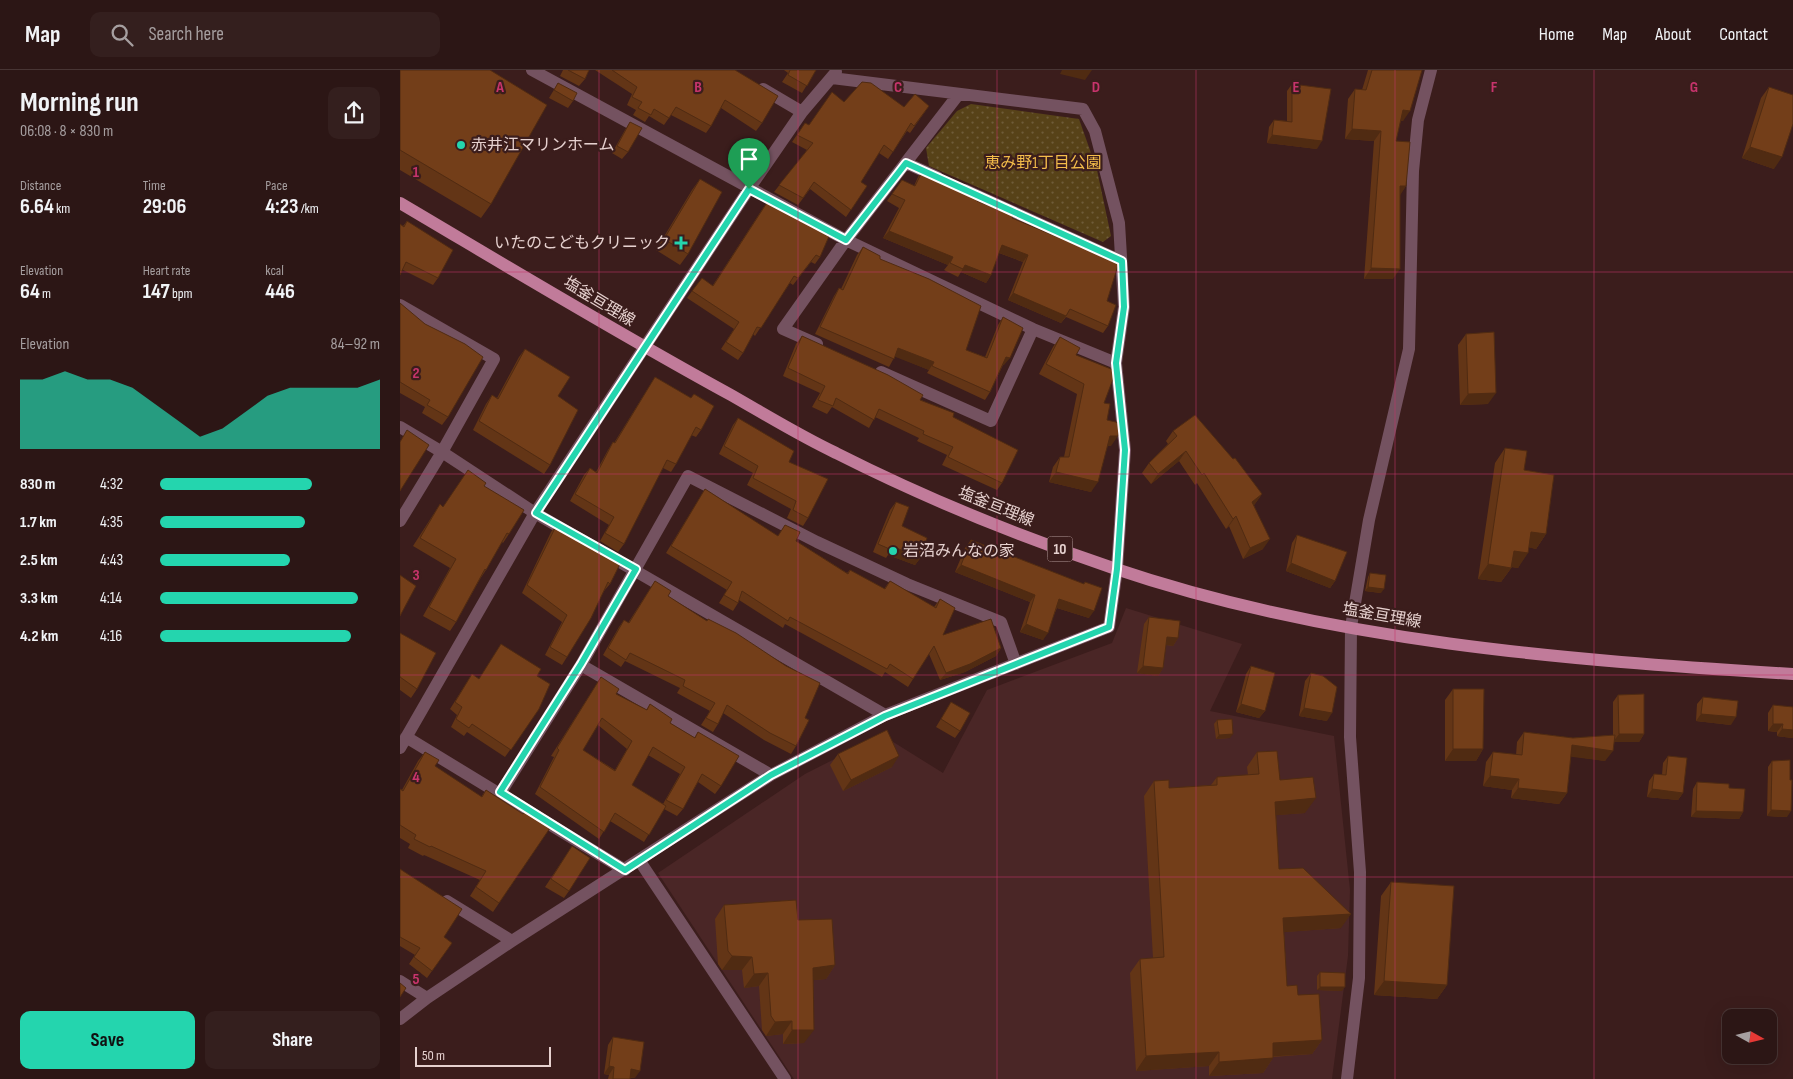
<!DOCTYPE html>
<html lang="en">
<head>
<meta charset="utf-8">
<style>
  :root { --surface:#2c1615; --page:#341f1e; --text:#f1f3f6; --muted:#a69fa0; --line:#483534; --accent:#24d5ae }
  body { margin:0; font-family:"Sofia Sans Condensed","Noto Sans JP",sans-serif; background:var(--page); color:var(--text); height:100vh; display:flex; flex-direction:column; font-size:19px; white-space:nowrap }
  * { box-sizing:border-box; margin:0 }
  p { font-size:16px; color:var(--muted) }
  .icon { flex:none; width:28px; height:28px; fill:none; stroke:currentColor; stroke-width:2; stroke-linecap:round; stroke-linejoin:round }
  .map { position:relative; flex:1; overflow:hidden }
  .sheet { display:flex; flex-direction:column; background:var(--surface); width:400px }
  .sheet>* { flex:none }
  .needle { width:32px; rotate:98deg }
  .controls { position:absolute; left:1322px; top:939px; display:grid; gap:10px }
  .controls a { display:grid; place-items:center; width:55px; height:55px; border-radius:10px; background:var(--surface); box-shadow:0 5px 20px #0002,0 0 0 1px var(--line); font-size:25px }
  .scale { position:absolute; left:15px; bottom:12px; width:136px; box-sizing:border-box; padding-left:5px; border:2px solid #e6d1cf; border-top:0; font-size:14px; line-height:18px; white-space:nowrap; color:#e6d1cf; -webkit-text-stroke:4px #3b1d1c; paint-order:stroke }
  .pin { position:absolute; display:grid; place-items:center; width:42px; height:42px; color:#fff; margin:-51px -21px; border-radius:50% 50% 50% 0; rotate:-45deg; box-shadow:0 0 5px #0007 }
  .pin .icon { rotate:45deg }
  .round { display:grid; place-items:center; flex:none; width:52px; height:52px; border-radius:10px; background:var(--page) }
  .headline { display:flex; align-items:center; justify-content:space-between; height:85px; padding:0 20px }
  h1 { font-size:28px; font-weight:700; line-height:38px }
  .figures { display:grid; grid-template-columns:repeat(3,1fr); gap:8px; height:85px; padding:5px 20px }
  .figures div { display:grid; align-content:center }
  .figures b { font-size:21px; font-weight:700 }
  .figures small { font-size:14px; font-weight:400 }
  .figures p { font-size:14px }
  .chart { height:140px; padding:10px 20px }
  .chart p { display:flex; justify-content:space-between }
  .chart svg { width:100%; height:90px; margin-top:5px; fill:var(--accent); opacity:.7 }
  .action { display:flex; gap:10px; margin-top:auto; padding:10px 20px }
  .action a { flex:1; height:58px; border-radius:10px; background:var(--accent); color:#111; font-size:20px; font-weight:700; line-height:58px; text-align:center }
  .action a+a { background:var(--page); color:var(--text) }
  ul { padding:0 20px; list-style:none; font-size:16px }
  li { display:grid; grid-template-columns:80px 60px 1fr; align-items:center; height:38px }
  li i { height:12px; border-radius:6px; background:var(--accent) }
  header { display:flex; align-items:center; gap:30px; box-sizing:border-box; height:70px; padding:0 25px; background:var(--surface); border-bottom:1px solid var(--line) }
  header strong { font-size:24px }
  nav { display:flex; gap:28px; margin-inline-start:auto; font-size:18px }
  .search { width:350px; height:45px; background:var(--page); display:flex; align-items:center; gap:12px; box-sizing:border-box; padding:0 18px; border-radius:10px; color:var(--muted); font-size:19px }
  main { display:flex; flex:1; min-height:0 }
  .map>svg:first-child { display:block }
  .built { fill:#4a2626 }
  .park { fill:url(#park-dots) }
  .lines { fill:none; stroke-linecap:round; stroke-linejoin:round }
  .minor { stroke:#745260; stroke-width:12 }
  .primary { stroke:#c17b9a; stroke-width:12 }
  .wall { fill:#633516; fill-rule:evenodd }
  .shaded-wall { fill:#502b12 }
  .building { fill:#733e19; stroke:#502b12; fill-rule:evenodd }
  .route-casing { stroke:#fff; stroke-width:10 }
  .route { stroke:#24d5ae; stroke-width:6 }
  .grid { fill:none; stroke:#c7346c; stroke-width:1; stroke-opacity:0.55 }
  .poi-dot { fill:#24d5ae; stroke:#3b1d1c; stroke-width:2 }
  .labels { text-anchor:middle; dominant-baseline:central; stroke-width:4.5; stroke-linejoin:round; paint-order:stroke }
  .shield { fill:#3b1d1c; stroke:#b39b99; stroke-width:1 }
  .shield-label { font-size:15px; font-weight:bold; fill:#e6d1cf }
  .poi-label { font-size:16px; fill:#e6d1cf; stroke:#3b1d1c; text-anchor:start }
  .park-label { font-size:16px; fill:#f3bc4a; stroke:#3b1d1c }
  .street-label { font-size:16px; fill:#e6d1cf; stroke:#3b1d1c }
  .grid-label { font-size:16px; text-anchor:middle; font-weight:bold; fill:#c7346c; stroke:#3b1d1c; stroke-width:4.5; stroke-linejoin:round; paint-order:stroke }
</style>
</head>
<body>
<header>
<strong>Map</strong>
<div class="search"><svg class="icon" aria-label="search" viewBox="0 0 24 24"><circle cx="10" cy="10" r="6"/><path d="M15 15l6 6"/></svg>Search here</div>
<nav><a>Home</a><a>Map</a><a>About</a><a>Contact</a></nav>
</header>
<main>
<section class="sheet">
<div class="headline"><div><h1>Morning run</h1><p>06:08 · 8 × 830 m</p></div><a class="round"><svg class="icon" aria-label="share" viewBox="0 0 24 24"><path d="M12 15V3M7 8l5-5 5 5M5 13v7h14v-7"/></svg></a></div>
<div class="figures">
<div><p>Distance</p><b>6.64<small> km</small></b></div>
<div><p>Time</p><b>29:06</b></div>
<div><p>Pace</p><b>4:23<small> /km</small></b></div>
</div>
<div class="figures">
<div><p>Elevation</p><b>64<small> m</small></b></div>
<div><p>Heart rate</p><b>147<small> bpm</small></b></div>
<div><p>kcal</p><b>446</b></div>
</div>
<div class="chart"><p><span>Elevation</span>84–92 m</p>
<svg viewBox="0 0 160 44" preserveAspectRatio="none"><path d="M0 44V10L10 10L20 6L30 10L40 10L50 14L60 22L70 30L80 38L90 34L100 26L110 18L120 14L130 14L140 14L150 14L160 10V44z"/></svg>
</div>
<ul>
<li><b>830 m</b>4:32<i style="width:69%"></i></li>
<li><b>1.7 km</b>4:35<i style="width:66%"></i></li>
<li><b>2.5 km</b>4:43<i style="width:59%"></i></li>
<li><b>3.3 km</b>4:14<i style="width:90%"></i></li>
<li><b>4.2 km</b>4:16<i style="width:87%"></i></li>
</ul>
<div class="action"><a>Save</a><a>Share</a></div>
</section>
<div class="map">
<svg width="1393" height="1009" viewBox="0 0 1393 1009">
  <defs>
    <pattern id="park-dots" width="8" height="8" patternUnits="userSpaceOnUse" patternTransform="scale(1.25)"><rect width="8" height="8" fill="#574218"/><path d="M2 2h.1M6 6h.1" fill="none" stroke="#6f5c39" stroke-width="1.8" stroke-linecap="round"/></pattern>
  </defs>
  <rect width="100%" height="100%" fill="#3b1d1c"/>
  <path class="built" d="M726,538L842,574L810,641L934,666L950,820L948,886L932,1009H394L258,803L405,704L482,665L543,703L587,620L712,573Z"/>
  <path class="park" d="M571,34L679,49L697,100L711,166L703,172L529,96L526,78L557,41Z"/>
  <g class="lines">
    <path class="minor" d="M132,0L446,170L633,259L716,293
      M363,19L402,42
      M506,93L537,107
      M565,120L721,191
      M0,235L94,289L42,382L0,451
      M417,274L383,259L446,170L558,25
      M481,302L591,351L633,259
      M0,357L42,382L135,443L485,645
      M181,595L371,705
      M6,667L225,800
      M0,678L135,443L349,119L402,42L436,2
      M101,722L181,595L288,406L417,472L507,514L601,552L616,594
      M239,790L385,1009
      M47,831L112,871
      M0,911L27,928
      M0,949L27,928L112,871L371,705L485,645L709,557L717,499L725,380L716,293L724,237L719,153L695,61L683,39L432,8
      M947,1009L959,908L960,802L950,667L951,557L969,450L1009,279L1013,101L1018,50L1031,0"/>
    <path class="primary" d="M0,133C110,198 219,264 331,325C366,345 400,366 436,383C525,428 618,466 713,498C931,572 1165,590 1393,604"/>
  </g>
  <path class="wall" d="M0,0L91,134L81,148L0,100Z
    M163,0H189L185,9L179,16L160,6Z
    M195,0H335L362,53L356,61L321,38L311,56L306,63L271,45L264,55L249,46L245,52L233,45L236,40L227,35L232,24Z
    M384,0H416L402,23L382,12L388,3Z
    M968,0H1022L1003,51H1000L996,71L1006,116L1000,124L993,209H964L974,71L945,69L948,29L955,19L962,20Z
    M158,13L173,31L168,38L149,28Z
    M892,14L917,79L867,73L869,57L874,50L887,51V21Z
    M1369,17L1374,99L1342,88L1361,28Z
    M529,36L510,63L507,61L488,89L479,83L461,112L467,116L446,147L410,119L398,135L374,122L407,80L392,72L405,53L409,55L504,37Z
    M230,52L228,82L222,89L212,83L225,60Z
    M523,100L577,131L612,148L666,170L668,168L707,231L708,256L703,263L666,247L661,253L608,230L623,192L599,183L591,205L586,213L561,202L558,207L544,200L548,195L483,168L499,138L487,131L502,110L514,116L518,107Z
    M300,109L288,184L280,195L256,180L292,120Z
    M365,135L420,187L415,194L411,192L393,215L390,213L355,266L353,264L343,283L338,290L321,279L334,259L287,228L292,221L313,215Z
    M7,151L38,208L33,215L3,200V156Z
    M463,177L480,189L566,280L585,287L598,255L603,247L604,295H603L590,322L585,330L527,303L529,300L495,286L489,297L415,264L434,226L439,218L441,219L457,185Z
    M0,233L48,347L42,355L22,343L25,337L0,323Z
    M1066,264L1088,334L1060,335L1058,275Z
    M402,266L553,347L602,413L597,420L542,395L547,385L517,371L519,368L475,347L469,358L432,337L427,344L412,337L420,323L383,306L396,274Z
    M660,267L676,285L704,333L711,376H707L691,422L649,412L653,397L660,387H664L677,324L639,304L653,277Z
    M125,279L158,326L150,395L144,404L73,360L86,334L92,325L97,328L119,287Z
    M255,307L291,328L294,324L301,360L296,367L291,365L276,394L271,402L263,398L224,474L218,482L200,471L209,455L170,431L184,405L190,398L196,402L208,380L213,372L214,373Z
    M338,348L389,392L408,448L403,456L387,448L391,439L347,415L353,403L319,384L333,355Z
    M773,361L862,424L854,435L863,479L843,489L829,456L826,459L797,413L795,415L779,391L751,414L742,403L749,393L768,374L766,371Z
    M1105,378L1124,400L1146,464L1136,479L1129,477L1118,498L1112,497L1101,512L1078,509L1095,393Z
    M84,416L109,464L103,473L102,472L86,500L80,509L56,552L50,561L23,546L50,498L13,476L40,434L43,437Z
    M305,419L378,466L385,455L396,471L447,503L450,500L484,519L490,511L534,537L540,529L543,565L601,578L596,586L565,602L540,610L529,584L508,617L485,602L482,607L385,554L383,558L339,530L338,533L333,541L319,533L327,520L266,483Z
    M496,432L502,456L521,487L515,495L488,485L486,488L473,482L490,440Z
    M157,454L210,514L204,521L167,587L162,595L145,585L162,552L122,523L151,462Z
    M897,465L935,511L930,518L886,501L892,473Z
    M571,470L684,514L685,512L689,548L657,538L643,570L620,562L630,532L555,502L565,478Z
    M970,503L981,523L965,521L968,507Z
    M255,511L268,526L405,648L396,676L391,684L364,670L323,643L318,654L313,662L301,655L310,641L277,623L280,618L225,591L221,597L203,585L219,557L224,550L228,553Z
    M749,547L778,568L773,576L766,575L763,598L758,606L737,603L744,554Z
    M0,563L17,619L11,628L0,620Z
    M101,574L137,606L139,639L105,687L67,662L64,666L51,657L57,645L50,639L72,604L79,609Z
    M851,596L865,641L859,648L836,642L846,604Z
    M911,603L927,651L899,646L905,611Z
    M201,607L216,624L246,640L250,634L270,653L294,668L298,662L321,716L315,724L298,712L283,739L277,746L264,739L244,772L210,751L199,769L135,724L154,687L151,686ZM198,655L227,679L215,700L183,680ZM248,685L280,704L263,734L232,715Z
    M1053,619L1083,679L1076,691H1045V630Z
    M1218,625L1244,664L1239,672H1214L1205,691L1171,686L1167,723L1159,734L1111,728L1112,720L1083,716L1086,692L1093,682L1116,685L1117,672L1124,662L1173,668L1213,665V632Z
    M1303,627L1331,655L1296,651L1297,634Z
    M551,632L560,661L555,668L536,657Z
    M1373,635L1393,668L1377,666V662L1368,661V643Z
    M817,650L830,668L816,669L814,654Z
    M25,682L35,696L81,727L86,720L122,744L150,758L93,842L70,826L80,810L24,785L23,786L8,778L10,774L0,768V719L2,720L18,691Z
    M857,682L880,710L905,743L876,745L879,799L941,858L884,862L887,916L898,925L922,970L912,984L873,987V988L863,1003L809,1006V996L736,1001L730,903L740,889L753,888L744,726L754,711L769,718L811,715L817,707L848,705L847,697Z
    M438,684L492,697L443,721L430,695Z
    M1268,686L1283,723L1278,730L1247,727L1249,711L1254,704L1262,705L1263,693Z
    M1372,691L1387,747L1367,746L1368,697Z
    M1297,712L1329,718L1343,742L1339,749L1291,747L1293,719Z
    M172,776L169,821L164,828L145,817Z
    M0,799L44,867L52,873L27,908L9,894L15,885L0,876Z
    M991,812L1047,915L1037,929L974,925L981,826Z
    M324,835L398,850L435,895L426,909L413,910L404,973L383,974V964L366,966L362,960L359,916L344,918L342,900H322L318,894L315,849Z
    M920,902L942,921L917,920V906Z
    M213,967L235,1008H230V1009H208L209,1005L204,1004L208,975Z"/>
  <path class="shaded-wall" d="M662,0H692L685,10L660,4Z
    M1003,40L1010,41L1003,51H995Z
    M952,59L981,61L974,71L945,69Z
    M872,65L922,71L917,79L867,73Z
    M1350,77L1382,87L1374,99L1342,88Z
    M1000,116H1006L999,127Z
    M489,161L553,187L548,195L483,168Z
    M602,175L628,185L623,192L597,182Z
    M565,195L591,205L586,213L561,202Z
    M971,198L1000,199L993,209H964Z
    M613,223L666,246L661,253L608,230Z
    M498,278L534,292L529,300L493,286Z
    M606,287L610,288L604,295L601,294Z
    M1096,323L1088,334L1060,335L1068,324Z
    M710,366H718L711,376H703Z
    M786,381L779,391L751,414L758,404Z
    M656,402L698,412L691,422L649,412Z
    M862,424L855,434L845,443L852,432Z
    M836,446L829,456L826,459L833,449Z
    M1131,462L1146,464L1136,479L1121,476Z
    M870,469L863,479L843,489L850,478Z
    M493,477L521,487L515,495L488,485Z
    M1114,481L1128,483L1118,498L1104,496Z
    M891,493L935,511L930,518L886,501Z
    M1088,494L1111,498L1101,512L1078,509Z
    M561,495L635,525L630,532L555,502Z
    M968,517L984,519L981,523L965,521Z
    M659,529L694,541L689,548L654,537Z
    M626,554L648,563L643,570L620,562Z
    M767,567L778,568L773,576L762,574Z
    M601,578L596,586L565,602L540,610L546,603Z
    M743,596L763,598L758,606L737,603Z
    M841,634L865,641L859,648L836,642Z
    M904,638L932,643L927,651L899,646Z
    M1301,644L1336,647L1331,655L1296,651Z
    M1373,654H1383L1377,662L1368,661Z
    M1382,659L1393,660V668L1377,666Z
    M833,664L830,668L816,669L819,665Z
    M1219,664H1244L1239,672H1213Z
    M1172,675L1213,681L1205,691L1165,686Z
    M1053,679H1083L1076,691H1045Z
    M499,686L492,697L443,721L451,710Z
    M1090,706L1119,709L1112,720L1083,716Z
    M1118,718L1167,723L1159,734L1111,728Z
    M1252,719L1283,723L1278,730L1247,727Z
    M916,728L905,743L865,746L875,732Z
    M1371,740L1391,741L1387,747L1367,746Z
    M1296,741L1343,742L1339,749L1291,747Z
    M951,844L941,858L873,863L883,848Z
    M332,886L352,887L342,900H322Z
    M435,895L426,909L404,911L413,898Z
    M368,903L359,916L344,918L354,904Z
    M984,911L1047,915L1037,929L974,925Z
    M920,917H945L942,921L917,920Z
    M392,951L383,964L366,966L375,952Z
    M392,960H414L404,973L383,974Z
    M922,970L912,984L862,987L873,973Z
    M819,982L809,996L736,1001L746,986Z
    M873,988L863,1003L809,1006L819,992Z
    M209,996L214,997L209,1005L204,1004Z
    M231,999L240,1001L235,1008L225,1007Z"/>
  <path class="building" d="M0,0H90L147,35L91,134L0,80Z
    M168,0H189L185,9Z
    M212,0H335L378,26L362,53L325,30L311,56L276,37L269,48L254,39L251,45L238,38L242,32L232,27L237,17Z
    M390,0H416L407,16L388,5Z
    M972,0H1022L1010,41L1003,40L996,71L1010,72L1006,116H1000V199L971,198L981,61L952,59L955,19L966,20Z
    M462,12L471,13L504,37L515,24L529,36L514,56L511,53L493,82L484,75L461,112L467,116L451,140L414,112L403,128L379,115L413,73L397,65L405,53L409,55L432,22L444,32Z
    M158,13L177,23L173,31L154,20Z
    M892,14L931,19L922,71L872,65L874,50L892,52Z
    M1369,17L1393,25V54L1382,87L1350,77Z
    M230,52L242,58L228,82L217,76Z
    M523,100L579,126L577,131L613,145L612,148L667,171L668,168L719,192L707,231L716,235L708,256L670,239L666,246L613,223L628,185L602,175L591,205L565,195L563,199L550,193L553,187L489,161L505,130L492,124L502,110L515,116Z
    M300,109L322,122L288,184L264,169Z
    M370,128L430,164L420,187L416,185L398,208L394,206L361,258L357,257L343,283L326,272L339,252L292,221L302,208L313,216Z
    M7,151L53,180L38,208L6,192L0,205V154L4,157Z
    M463,177L480,186V189L529,209L581,236L566,280L587,288L603,247L623,258L610,288L606,287L590,322L532,296L534,292L498,278L494,289L420,257L439,218L443,220Z
    M0,233L25,254L65,274L83,287L48,347L27,335L30,330L0,312Z
    M1094,262L1096,323L1068,324L1066,264Z
    M402,266L488,305L523,325L520,330L554,343L553,347L618,380L602,413L548,387L553,377L523,364L524,361L479,339L474,350L436,328L433,336L418,330L425,316L388,298Z
    M660,267L680,278L676,285L716,301L704,333L710,334L707,350L720,353L718,366H710L698,412L656,402L660,387H669L684,314L646,294Z
    M125,279L170,307L158,326L178,340L150,395L79,351L92,325L98,329Z
    M255,307L291,328L294,324L314,336L301,360L296,357L276,394L267,390L224,474L205,463L214,447L175,424L190,398L197,403L213,372L215,373Z
    M795,345L833,389L835,388L862,424L852,432L870,469L850,478L836,446L833,449L804,403L802,405L786,381L758,404L749,393L777,366L773,361Z
    M338,348L394,381L389,392L428,409L408,448L393,440L396,431L353,408L358,396L324,376Z
    M7,360L29,375L0,421V372Z
    M1105,378L1127,381L1124,400L1154,405L1146,464L1131,462L1128,483L1114,481L1111,498L1088,494Z
    M68,400L86,413L84,416L124,440L109,464L107,463L86,500L85,499L56,552L29,537L56,489L20,468L40,434L43,437Z
    M305,419L378,466L385,455L400,462L396,471L448,504L450,500L485,519L490,511L536,538L540,529L555,538L543,565L591,549L601,578L570,594L546,603L534,576L513,609L490,594L487,599L390,547L388,551L342,521L338,533L324,525L332,512L271,476Z
    M496,432L509,437L502,456L527,468L521,487L493,477L492,480L478,474Z
    M157,454L221,492L210,514L208,512L191,548L167,587L150,577L167,545L127,515Z
    M897,465L947,482L935,511L891,493Z
    M571,470L684,514L685,512L702,518L694,541L659,529L648,563L626,554L635,525L561,495Z
    M970,503L986,505L984,519L968,517Z
    M0,505L16,516L0,546Z
    M255,511L271,521L268,526L307,551L308,549L336,563L386,596L420,613L405,648L409,650L396,676L370,663L327,635L318,654L306,648L315,633L283,616L285,610L230,583L226,590L208,578L224,550L229,553Z
    M749,547L780,551L778,568L767,567L763,598L743,596Z
    M0,563L36,583L17,619L0,607Z
    M101,574L141,599L137,606L150,614L139,639L111,680L72,654L69,658L56,649L62,637L55,632L72,604L79,609Z
    M851,596L875,603L865,641L841,634Z
    M911,603L923,606L937,617L932,643L904,638Z
    M201,607L219,619L216,624L247,640L250,634L272,649L270,653L295,668L298,662L339,686L321,716L302,704L283,739L266,730L285,697L253,677L232,715L266,736L249,765L215,743L204,762L140,717L159,680L157,678ZM202,648L232,671L215,701L183,680Z
    M1053,619H1084L1083,679H1053Z
    M1244,624V664H1219L1218,625Z
    M1303,627L1338,631L1336,647L1301,644Z
    M551,632L570,643L560,661L541,649Z
    M1373,635L1393,637V660L1382,659L1383,654H1373Z
    M832,649L833,664L819,665L817,650Z
    M487,660L499,686L451,710L438,684Z
    M1124,662L1173,668L1215,665L1213,681L1172,675L1167,723L1118,718L1119,709L1090,706L1093,682L1122,685Z
    M877,681L880,710L913,707L916,728L875,732L879,799L903,798L951,844L883,848L887,916L897,915L898,925L919,924L922,970L873,973V988L819,992V982L746,986L740,889L764,887L754,711L769,710V718L817,715V707L859,704L857,682Z
    M25,682L39,690L35,696L82,727L86,720L123,744L125,741L150,758L99,833L76,817L86,801L31,776L30,777L14,769L16,765L0,755V719L3,721Z
    M1268,686L1287,688L1283,723L1252,719L1254,704L1266,705Z
    M1390,690V710H1392L1391,741L1371,740L1372,691Z
    M1297,712L1329,714V718L1345,719L1343,742L1296,741Z
    M172,776L190,788L169,821L151,809Z
    M0,799L62,839L44,867L52,873L32,901L14,887L20,878L0,867Z
    M991,812L1054,816L1047,915L984,911Z
    M396,830L398,850L432,849L435,895L413,898L414,960H392V951L375,952L371,946L368,903L354,904L352,887L332,886L328,881L324,835Z
    M920,902L945,903V917H920Z
    M0,913L6,918L0,927Z
    M213,967L244,972L240,1001L231,999L230,1009H213L214,997L209,996Z"/>
  <g class="lines">
    <g class="route-casing">
      <path id="route" d="M506,93L722,191L724,237L716,293L725,380L717,499L709,557L485,646L371,705L225,800L100,722L181,594L236,499L136,443L349,119L446,170Z"/>
    </g>
    <use href="#route" class="route"/>
  </g>
  <path class="grid" d="M199,0V1009M398,0V1009M597,0V1009M796,0V1009M995,0V1009M1194,0V1009M0,202H1393M0,404H1393M0,605H1393M0,807H1393"/>
  <g class="poi-dot">
    <circle cx="61" cy="75" r="5"/>
    <path d="M278.5 165.5h5v5h5v5h-5v5h-5v-5h-5v-5h5z"/>
    <circle cx="493" cy="481" r="5"/>
  </g>
  <g class="labels">
    <rect class="shield" x="647.5" y="466.5" width="25" height="25" rx="4"/>
    <g class="shield-label">
      <text x="660" y="479">10</text>
    </g>
    <g class="poi-label">
      <text x="71" y="75">赤井江マリンホーム</text>
      <text x="270" y="173" text-anchor="end">いたのこどもクリニック</text>
      <text x="503" y="481">岩沼みんなの家</text>
    </g>
    <g class="park-label">
      <text x="643" y="93">恵み野1丁目公園</text>
    </g>
    <g class="street-label">
      <text transform="translate(199 232) rotate(31)">塩釜亘理線</text>
      <text transform="translate(596 437) rotate(22)">塩釜亘理線</text>
      <text transform="translate(982 546) rotate(10)">塩釜亘理線</text>
    </g>
  </g>
  <g class="grid-label">
    <text x="100" y="22">A</text>
    <text x="298" y="22">B</text>
    <text x="498" y="22">C</text>
    <text x="696" y="22">D</text>
    <text x="896" y="22">E</text>
    <text x="1094" y="22">F</text>
    <text x="1294" y="22">G</text>
    <text x="16" y="107">1</text>
    <text x="16" y="308">2</text>
    <text x="16" y="510">3</text>
    <text x="16" y="712">4</text>
    <text x="16" y="914">5</text>
  </g>
</svg>
<div class="controls">
<a><svg class="needle" viewBox="-14 -14 28 28"><path d="M0-13l5 13h-10z" fill="#e53935"/><path d="M0 13l5-13h-10z" fill="#a69fa0"/></svg></a>
</div>
<div class="scale">50 m</div>
<div class="pin" style="left:349px;top:119px;background:#1e9e55"><svg class="icon" aria-label="arrive" viewBox="0 0 24 24"><path d="M6 21V4h12l-3 4 3 4H6"/></svg></div>
</div>
</main>
</body>
</html>
